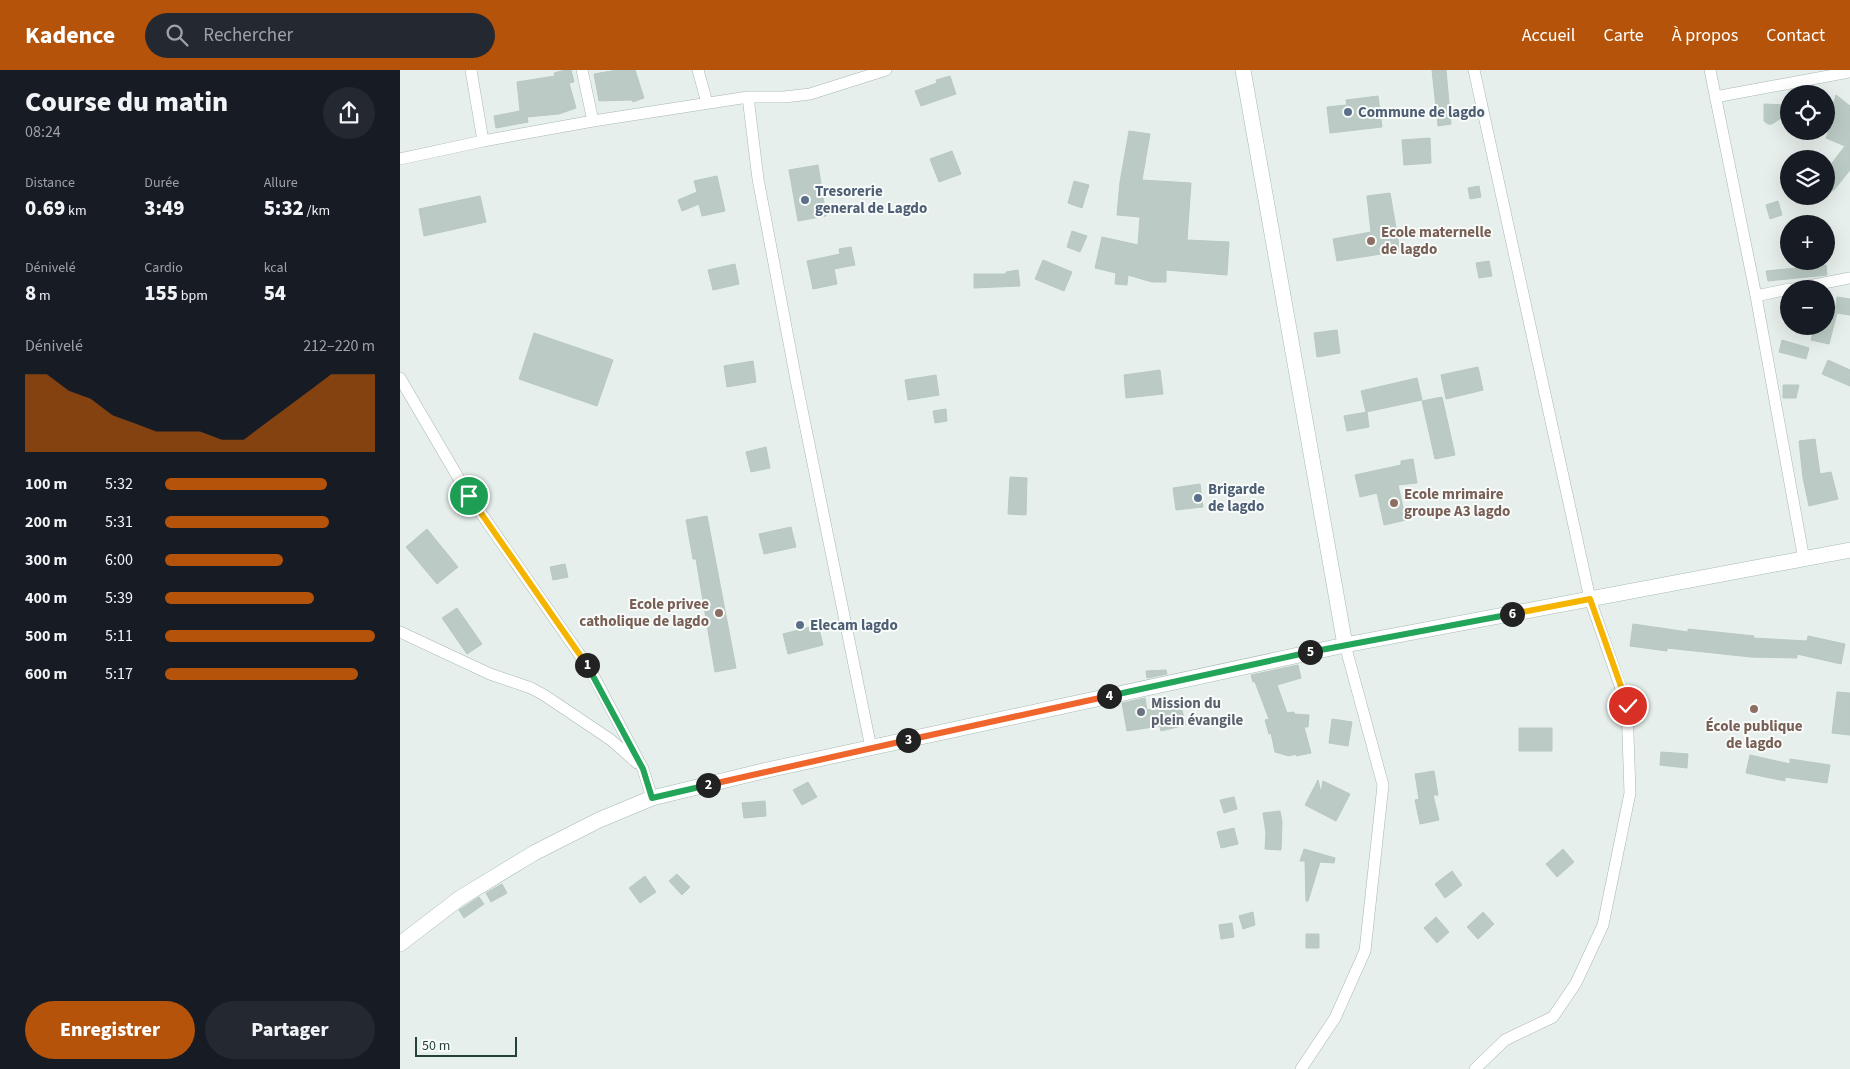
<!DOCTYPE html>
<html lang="fr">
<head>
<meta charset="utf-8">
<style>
  :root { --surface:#171b24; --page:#242831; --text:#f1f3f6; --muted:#9ea1a6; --accent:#b45309 }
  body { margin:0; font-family:"Source Sans 3",sans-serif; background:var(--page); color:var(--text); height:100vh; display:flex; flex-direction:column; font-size:19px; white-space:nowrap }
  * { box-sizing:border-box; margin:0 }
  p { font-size:16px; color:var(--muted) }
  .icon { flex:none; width:28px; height:28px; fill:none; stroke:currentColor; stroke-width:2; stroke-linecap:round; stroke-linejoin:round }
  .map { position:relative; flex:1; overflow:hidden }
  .drawer { display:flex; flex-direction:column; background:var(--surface); width:400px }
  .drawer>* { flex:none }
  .buttons { position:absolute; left:1380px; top:15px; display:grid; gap:10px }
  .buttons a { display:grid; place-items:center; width:55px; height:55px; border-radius:50%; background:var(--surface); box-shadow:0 5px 20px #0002; font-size:25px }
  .scale { position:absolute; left:15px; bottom:12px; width:102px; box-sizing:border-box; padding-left:5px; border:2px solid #24423a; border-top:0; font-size:14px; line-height:18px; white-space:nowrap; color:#24423a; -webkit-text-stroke:4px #f7fbf9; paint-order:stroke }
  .pin { position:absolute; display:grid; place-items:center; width:42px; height:42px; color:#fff; margin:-21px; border:2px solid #fff; border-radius:50%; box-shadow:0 1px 5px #0007 }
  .km { position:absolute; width:25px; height:25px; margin:-12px; border-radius:50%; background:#222; color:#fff; font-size:14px; line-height:25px; text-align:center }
  .round { display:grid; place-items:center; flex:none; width:52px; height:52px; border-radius:26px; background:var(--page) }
  .headline { display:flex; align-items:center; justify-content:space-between; height:85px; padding:0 25px }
  h1 { font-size:28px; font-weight:800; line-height:38px }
  .figures { display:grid; grid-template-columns:repeat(3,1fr); gap:8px; height:85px; padding:5px 25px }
  .figures div { display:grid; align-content:center }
  .figures b { font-size:21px; font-weight:800 }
  .figures small { font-size:14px; font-weight:400 }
  .figures p { font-size:14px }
  .chart { height:140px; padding:10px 25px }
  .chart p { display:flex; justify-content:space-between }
  .chart svg { width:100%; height:90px; margin-top:5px; fill:var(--accent); opacity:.7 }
  .primary-button { display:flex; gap:10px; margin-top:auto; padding:10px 25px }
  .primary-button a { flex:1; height:58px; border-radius:30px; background:var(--accent); color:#fff; font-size:20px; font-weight:800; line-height:58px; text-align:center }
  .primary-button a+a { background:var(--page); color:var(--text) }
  ul { padding:0 25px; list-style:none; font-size:16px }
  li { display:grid; grid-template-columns:80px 60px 1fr; align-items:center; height:38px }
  li i { height:12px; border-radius:6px; background:var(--accent) }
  header { display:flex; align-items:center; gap:30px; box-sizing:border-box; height:70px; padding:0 25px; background:var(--accent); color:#fff }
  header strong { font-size:24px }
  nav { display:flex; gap:28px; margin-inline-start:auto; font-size:18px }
  .search { width:350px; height:45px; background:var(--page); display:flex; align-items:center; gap:12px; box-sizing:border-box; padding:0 18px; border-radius:28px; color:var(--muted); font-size:19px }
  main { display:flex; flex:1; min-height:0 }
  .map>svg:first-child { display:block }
  .building { fill:#bbcac4; stroke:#b8c9c2 }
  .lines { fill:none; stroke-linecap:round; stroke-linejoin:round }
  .street-casing { stroke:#a8b8b2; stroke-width:12 }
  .secondary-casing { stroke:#a4bbb3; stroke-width:16 }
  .street { stroke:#fff; stroke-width:11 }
  .secondary { stroke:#fff; stroke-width:15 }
  .split-1-casing { stroke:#fff; stroke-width:10 }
  .split-2-casing { stroke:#fff; stroke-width:10 }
  .split-3-casing { stroke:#fff; stroke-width:10 }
  .split-4-casing { stroke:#fff; stroke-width:10 }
  .split-5-casing { stroke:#fff; stroke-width:10 }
  .split-6-casing { stroke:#fff; stroke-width:10 }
  .split-7-casing { stroke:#fff; stroke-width:10 }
  .split-1 { stroke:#f5b400; stroke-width:6 }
  .split-2 { stroke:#22a559; stroke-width:6 }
  .split-3 { stroke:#f0652b; stroke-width:6 }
  .split-4 { stroke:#f0652b; stroke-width:6 }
  .split-5 { stroke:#22a559; stroke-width:6 }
  .split-6 { stroke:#22a559; stroke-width:6 }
  .split-7 { stroke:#f5b400; stroke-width:6 }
  .service-dot { fill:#5c6f8a; stroke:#f7fbf9; stroke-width:2 }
  .education-dot { fill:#8d6e63; stroke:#f7fbf9; stroke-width:2 }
  .worship-dot { fill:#6b7280; stroke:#f7fbf9; stroke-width:2 }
  .labels { text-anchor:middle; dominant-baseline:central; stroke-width:4; stroke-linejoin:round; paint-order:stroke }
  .service-label { font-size:15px; font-weight:bold; fill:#4e5e75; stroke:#f7fbf9; text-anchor:start }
  .education-label { font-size:15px; font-weight:bold; fill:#785e54; stroke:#f7fbf9; text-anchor:start }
  .worship-label { font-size:15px; font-weight:bold; fill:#5b616d; stroke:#f7fbf9; text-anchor:start }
</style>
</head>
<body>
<header>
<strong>Kadence</strong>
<div class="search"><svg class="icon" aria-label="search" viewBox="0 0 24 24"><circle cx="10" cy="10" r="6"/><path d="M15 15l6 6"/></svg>Rechercher</div>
<nav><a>Accueil</a><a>Carte</a><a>À propos</a><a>Contact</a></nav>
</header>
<main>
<section class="drawer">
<div class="headline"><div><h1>Course du matin</h1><p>08:24</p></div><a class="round"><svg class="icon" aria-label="share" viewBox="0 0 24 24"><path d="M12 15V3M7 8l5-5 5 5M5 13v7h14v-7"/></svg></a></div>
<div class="figures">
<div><p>Distance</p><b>0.69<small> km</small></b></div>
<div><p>Durée</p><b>3:49</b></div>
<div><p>Allure</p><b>5:32<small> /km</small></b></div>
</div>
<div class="figures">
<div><p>Dénivelé</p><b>8<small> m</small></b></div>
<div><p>Cardio</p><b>155<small> bpm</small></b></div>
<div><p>kcal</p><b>54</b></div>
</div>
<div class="chart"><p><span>Dénivelé</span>212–220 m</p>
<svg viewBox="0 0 160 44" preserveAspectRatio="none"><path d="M0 44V6L10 6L20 14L30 18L40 26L50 30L60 34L70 34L80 34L90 38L100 38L110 30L120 22L130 14L140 6L150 6L160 6V44z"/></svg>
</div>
<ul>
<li><b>100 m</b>5:32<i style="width:77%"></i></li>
<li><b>200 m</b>5:31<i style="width:78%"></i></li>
<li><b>300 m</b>6:00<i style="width:56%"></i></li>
<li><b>400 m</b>5:39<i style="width:71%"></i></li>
<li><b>500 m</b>5:11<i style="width:100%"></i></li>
<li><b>600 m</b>5:17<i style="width:92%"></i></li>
</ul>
<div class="primary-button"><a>Enregistrer</a><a>Partager</a></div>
</section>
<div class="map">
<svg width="1450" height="999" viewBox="0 0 1450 999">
  <rect width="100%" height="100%" fill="#e6efeb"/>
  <path class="building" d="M165,0H171L174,12L169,13L176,38L159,44L127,47L128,52L96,58L94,46L120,41L117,12L155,6L154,3Z
    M217,0H235L244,28L233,32L232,30L199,31L194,4Z
    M1032,0H1046L1051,54L1038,56Z
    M550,6L556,24L521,36L515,21L537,13L536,10Z
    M1436,25L1450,36V100L1434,120L1426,124V101L1445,76L1426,68L1430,57L1427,55Z
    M978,26L982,57L930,63L927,37L947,35L946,30Z
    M1364,34L1389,35V43L1372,54H1368L1364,51Z
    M729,61L750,64L742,110L791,113L787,170L829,172L827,205L766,200V212H752L728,205L727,215L715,214L716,203L695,198L702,167L738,175L740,147L717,145L720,112Z
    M1030,68L1031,93L1004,95L1002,70Z
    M552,81L561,104L539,112L530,89Z
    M418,95L426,146L398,151L389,100Z
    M317,106L325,141L302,146L299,134L282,141L278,130L297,122L294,111Z
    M674,111L689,115L682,138L668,133Z
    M1079,116L1081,127L1070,129L1068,118Z
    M990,123L1000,181L937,191L933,169L971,162L967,126Z
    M80,126L86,152L24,166L19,139Z
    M1378,131L1382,145L1370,149L1366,135Z
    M672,161L687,166L680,182L667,177Z
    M451,177L455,195L434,199L437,214L413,219L407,191L440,184L439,179Z
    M643,190L672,202L664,221L635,209Z
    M1089,191L1092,206L1079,208L1076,193Z
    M335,194L339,214L313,220L308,200Z
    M1426,195L1427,205L1368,211L1366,201Z
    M618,200L620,216L574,218V204H606V202Z
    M1437,227L1450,229V245L1437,243L1429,274L1411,270L1415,256H1426V235L1436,236Z
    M937,260L940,283L917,287L914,263Z
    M134,263L213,290L197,336L119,309Z
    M1382,270L1409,278L1406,289L1379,282Z
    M1428,290L1450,300V316L1422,304Z
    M353,291L356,312L327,317L324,296Z
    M1078,297L1083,320L1046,329L1041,305Z
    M760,300L763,324L726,328L724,305Z
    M536,305L539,325L508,330L505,310Z
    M1017,308L1022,330L966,342L961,321Z
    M1383,315H1399L1396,328H1383Z
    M1042,327L1055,385L1035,389L1022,331Z
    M546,339L547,351L535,353L533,341Z
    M967,342L969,357L947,361L944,346Z
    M1415,369L1420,404L1431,402L1438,429L1409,436L1403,408L1399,371Z
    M366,377L370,398L351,402L346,382Z
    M1013,389L1017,413L998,415L1006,450L984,455L977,423L960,427L955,405L1001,395V391Z
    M610,407L627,408L626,445L608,444Z
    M800,414L803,437L776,440L773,418Z
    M307,446L336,598L315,602L296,489H293L286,450Z
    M391,457L396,477L364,484L359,464Z
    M27,459L58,497L37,514L6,477Z
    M165,494L168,507L153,510L150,497Z
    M57,538L82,574L67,584L42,548Z
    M1233,554L1288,562V559L1354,566L1353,568L1407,571L1408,566L1445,574L1441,594L1397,584V588L1351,587L1267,578V581L1230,576Z
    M418,555L423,575L388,584L383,564Z
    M898,595L901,608L877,615L887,643L894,642V644L909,645L908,657H904L911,683L896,686V684L889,686L875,682L871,663L869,664L865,650L869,649L855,612H853L851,605Z
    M766,600L767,604L747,608L746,601Z
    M1437,622L1450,623V665L1432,663Z
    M745,628L747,640L780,633L786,655L761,661L760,656L727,661L722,633Z
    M932,649L952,652L948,676L929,673Z
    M1119,658H1152V681H1119Z
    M1261,682L1288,684L1287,698L1260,695Z
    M1350,685L1390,694V689L1430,695L1427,713L1385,707V711L1346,703Z
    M1034,701L1038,725H1033L1039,750L1020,754L1015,730L1019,729L1015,704Z
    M918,710L921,723L923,711L950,724L936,751L905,735Z
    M408,712L417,727L402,735L393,720Z
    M834,727L837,739L824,743L820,730Z
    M365,731L366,746L344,748L342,733Z
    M880,741L882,752L881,780L865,779L866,763L863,743Z
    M834,758L838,774L821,778L817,762Z
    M904,779L935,788L934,793L920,792L908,831H906L905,791H900Z
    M1163,779L1174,792L1157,807L1146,794Z
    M1052,801L1062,815L1045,828L1035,814Z
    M277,804L290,817L282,825L269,811Z
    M245,806L256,822L240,833L229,818Z
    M102,814L107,823L91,832L86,823Z
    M79,827L84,834L64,848L59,840Z
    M853,842L855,855L843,859L839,846Z
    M1083,842L1094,854L1078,869L1067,857Z
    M1036,847L1049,862L1037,873L1024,858Z
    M832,853L834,867L821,869L819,855Z
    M906,864H919V878H906Z"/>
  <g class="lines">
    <g class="street-casing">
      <path id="street" d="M71,0L83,71
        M182,0L193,51
        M298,0L307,33
        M1074,0L1190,529L1227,636L1230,723L1203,855L1176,913L1153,947L1105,970L1075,999
        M1310,0L1356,226L1404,490
        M348,27L358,109L397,315L471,678
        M1315,27L1450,2
        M0,89L83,71L193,51L348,27H384L410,24L486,0
        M1393,219L1450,208
        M1356,226L1389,219
        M0,308L69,426L191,601L243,699L252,728
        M0,562L90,604L131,618L144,625L211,670L237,693
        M901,999L935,948L965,881L983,715L945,575"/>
    </g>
    <g class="secondary-casing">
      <path id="secondary" d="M843,0L945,575
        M0,874L60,828L134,783L199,750L252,728L363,701L945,575L1450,480"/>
    </g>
    <use href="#street" class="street"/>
    <use href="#secondary" class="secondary"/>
  </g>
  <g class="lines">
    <g class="split-1-casing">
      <path id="split-1" d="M69,426L187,595"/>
    </g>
    <g class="split-2-casing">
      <path id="split-2" d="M187,595L243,699L252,728L308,715"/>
    </g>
    <g class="split-3-casing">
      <path id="split-3" d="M308,715L508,670"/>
    </g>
    <g class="split-4-casing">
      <path id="split-4" d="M508,670L709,626"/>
    </g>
    <g class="split-5-casing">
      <path id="split-5" d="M709,626L910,582"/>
    </g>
    <g class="split-6-casing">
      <path id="split-6" d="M910,582L1112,544"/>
    </g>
    <g class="split-7-casing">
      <path id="split-7" d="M1112,544L1190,529L1228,636"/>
    </g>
    <use href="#split-1" class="split-1"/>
    <use href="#split-2" class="split-2"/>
    <use href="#split-3" class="split-3"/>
    <use href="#split-4" class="split-4"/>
    <use href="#split-5" class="split-5"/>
    <use href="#split-6" class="split-6"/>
    <use href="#split-7" class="split-7"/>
  </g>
  <g class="service-dot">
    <circle cx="948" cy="42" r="5"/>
    <circle cx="405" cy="130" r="5"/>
    <circle cx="798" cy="428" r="5"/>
    <circle cx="400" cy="555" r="5"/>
  </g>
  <g class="education-dot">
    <circle cx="971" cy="171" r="5"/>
    <circle cx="994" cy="433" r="5"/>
    <circle cx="319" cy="543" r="5"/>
    <circle cx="1354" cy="639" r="5"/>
  </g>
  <circle class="worship-dot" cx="741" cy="642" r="5"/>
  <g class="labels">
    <g class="service-label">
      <text x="958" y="42">Commune de lagdo</text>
      <text x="415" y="121">Tresorerie<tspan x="415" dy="17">general de Lagdo</tspan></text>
      <text x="808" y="419">Brigarde<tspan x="808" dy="17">de lagdo</tspan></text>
      <text x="410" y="555">Elecam lagdo</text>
    </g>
    <g class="education-label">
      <text x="981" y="162">Ecole maternelle<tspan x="981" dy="17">de lagdo</tspan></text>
      <text x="1004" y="424">Ecole mrimaire<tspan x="1004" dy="17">groupe A3 lagdo</tspan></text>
      <text x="309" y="534" text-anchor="end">Ecole privee<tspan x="309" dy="17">catholique de lagdo</tspan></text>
      <text x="1354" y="656" text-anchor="middle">École publique<tspan x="1354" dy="17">de lagdo</tspan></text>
    </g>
    <g class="worship-label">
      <text x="751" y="633">Mission du<tspan x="751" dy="17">plein évangile</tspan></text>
    </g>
  </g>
</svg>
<div class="buttons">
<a><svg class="icon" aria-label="locate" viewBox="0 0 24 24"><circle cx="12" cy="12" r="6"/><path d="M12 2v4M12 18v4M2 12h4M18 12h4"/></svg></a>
<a><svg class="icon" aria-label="layers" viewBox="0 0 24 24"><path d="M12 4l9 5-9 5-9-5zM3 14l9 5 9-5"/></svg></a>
<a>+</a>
<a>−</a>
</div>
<div class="scale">50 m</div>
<div class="pin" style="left:69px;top:426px;background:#1e9e55"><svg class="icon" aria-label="arrive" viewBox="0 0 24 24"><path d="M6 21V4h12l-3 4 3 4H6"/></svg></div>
<div class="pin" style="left:1228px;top:636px;background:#d93025"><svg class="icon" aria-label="check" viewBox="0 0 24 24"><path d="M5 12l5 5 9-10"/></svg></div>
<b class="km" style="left:187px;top:595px">1</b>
<b class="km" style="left:308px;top:715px">2</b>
<b class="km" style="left:508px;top:670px">3</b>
<b class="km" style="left:709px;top:626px">4</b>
<b class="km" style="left:910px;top:582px">5</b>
<b class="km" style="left:1112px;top:544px">6</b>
</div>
</main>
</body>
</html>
